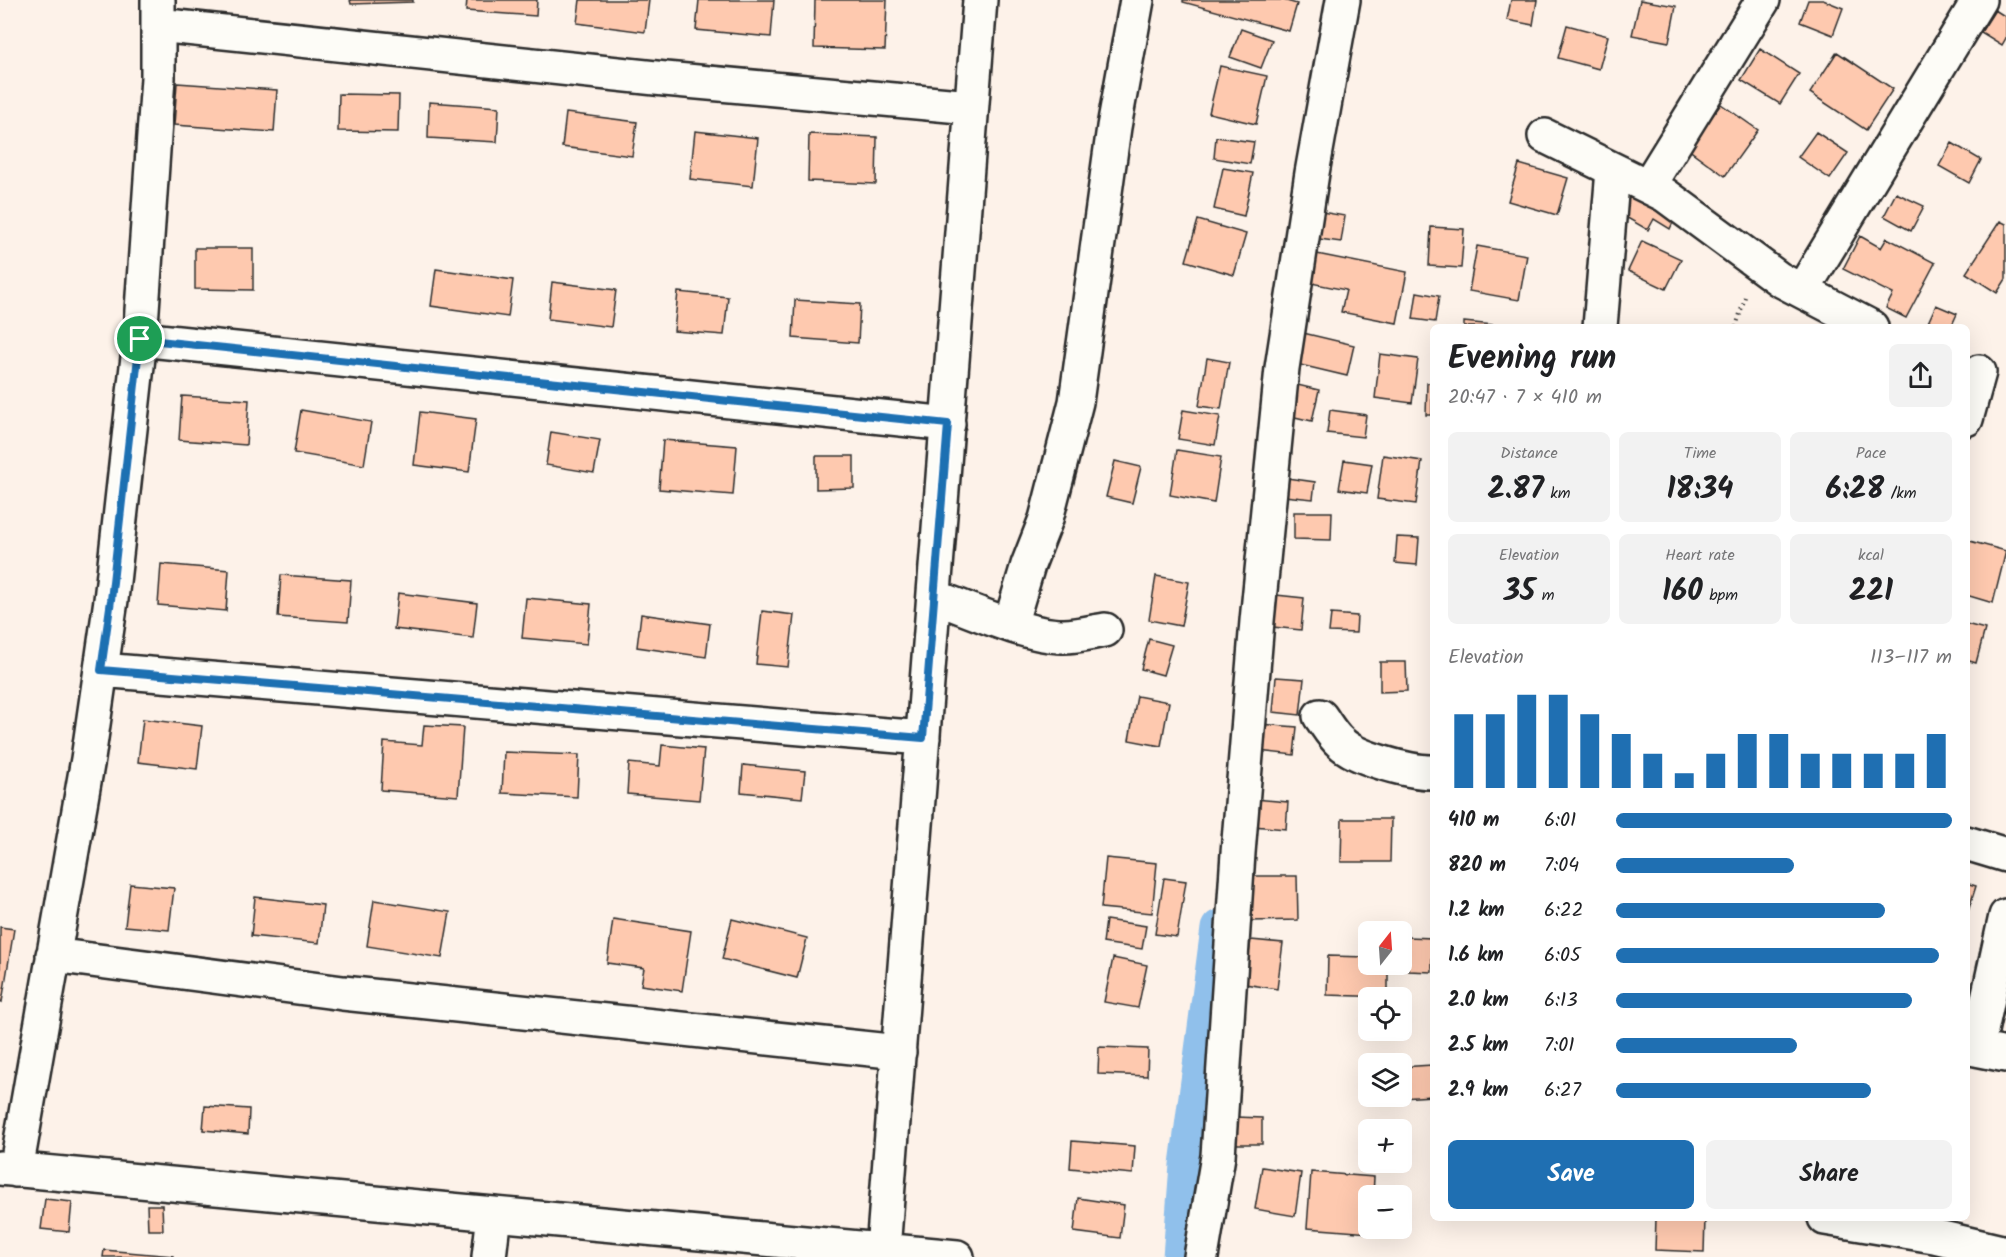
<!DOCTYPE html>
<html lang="en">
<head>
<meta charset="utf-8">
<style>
  :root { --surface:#fff; --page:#f2f2f2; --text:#202124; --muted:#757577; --accent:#1f6fb2 }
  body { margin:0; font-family:Kalam,sans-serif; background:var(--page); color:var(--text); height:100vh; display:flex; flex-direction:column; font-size:22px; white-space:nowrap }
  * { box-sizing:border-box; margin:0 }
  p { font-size:20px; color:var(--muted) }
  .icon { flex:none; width:33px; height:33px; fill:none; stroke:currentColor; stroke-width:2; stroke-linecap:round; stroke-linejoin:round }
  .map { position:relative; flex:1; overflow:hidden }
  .side { position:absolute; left:1430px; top:324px; width:540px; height:897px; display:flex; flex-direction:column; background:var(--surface); border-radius:9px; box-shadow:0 6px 24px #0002 }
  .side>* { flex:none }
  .needle { width:39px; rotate:17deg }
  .controls { position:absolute; left:1358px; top:921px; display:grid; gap:12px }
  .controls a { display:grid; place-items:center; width:54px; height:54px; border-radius:9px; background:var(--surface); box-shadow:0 6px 24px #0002; font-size:30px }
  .pin { position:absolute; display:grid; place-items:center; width:51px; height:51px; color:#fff; margin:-26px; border:3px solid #fff; border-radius:50%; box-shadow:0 2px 6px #0007 }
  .round { display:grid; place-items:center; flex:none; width:63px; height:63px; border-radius:9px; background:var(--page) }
  .overview { display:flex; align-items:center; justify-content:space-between; height:102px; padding:0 18px }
  h1 { font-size:33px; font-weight:700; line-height:45px }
  .stats { display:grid; grid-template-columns:repeat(3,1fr); gap:9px; height:102px; padding:6px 18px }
  .stats div { display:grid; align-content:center; border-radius:9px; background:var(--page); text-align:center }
  .stats b { font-size:30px; font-weight:700 }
  .stats small { font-size:16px; font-weight:400 }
  .stats p { font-size:16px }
  .chart { height:168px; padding:12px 18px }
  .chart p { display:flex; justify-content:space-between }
  .chart svg { width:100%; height:108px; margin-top:6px; stroke:var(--accent); stroke-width:6 }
  .primary-button { display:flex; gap:12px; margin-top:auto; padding:12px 18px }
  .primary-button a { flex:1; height:69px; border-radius:9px; background:var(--accent); color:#fff; font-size:24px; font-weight:700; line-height:69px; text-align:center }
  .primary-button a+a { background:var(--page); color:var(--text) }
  ul { padding:0 18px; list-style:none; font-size:20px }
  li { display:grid; grid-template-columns:96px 72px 1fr; align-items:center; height:45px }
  li i { height:15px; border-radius:8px; background:var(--accent) }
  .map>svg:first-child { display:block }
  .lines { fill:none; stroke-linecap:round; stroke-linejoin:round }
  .canal { stroke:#90c0eb; stroke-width:39 }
  .building { fill:#fec9af; stroke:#2b2b2b; stroke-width:1.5 }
  .minor-casing { stroke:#2b2b2b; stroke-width:38 }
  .path { stroke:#2b2b2b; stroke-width:4; stroke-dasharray:1.5 4.5; stroke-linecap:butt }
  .minor { stroke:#fdfcf7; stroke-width:33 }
  .route-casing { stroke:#fff; stroke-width:12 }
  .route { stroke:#1f6fb2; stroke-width:8 }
</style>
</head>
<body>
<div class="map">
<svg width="2006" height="1257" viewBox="0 0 2006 1257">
  <rect width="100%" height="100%" fill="#fdf2e9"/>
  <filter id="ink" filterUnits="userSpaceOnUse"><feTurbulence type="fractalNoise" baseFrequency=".0167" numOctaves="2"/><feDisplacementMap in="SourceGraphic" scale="12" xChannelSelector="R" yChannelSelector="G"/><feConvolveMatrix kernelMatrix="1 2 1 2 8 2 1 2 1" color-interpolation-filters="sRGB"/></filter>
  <g filter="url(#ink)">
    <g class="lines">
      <path class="canal" d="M1182,1257L1189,1165L1220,929"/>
    </g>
    <path class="building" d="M350,0H413V2L351,4Z
      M467,0H537L536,16L466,11Z
      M580,0H649L645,32L577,23Z
      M699,0H774L771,37L696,30Z
      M815,0H887L885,50L814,48Z
      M1183,0H1283L1297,4L1289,31L1183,2Z
      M1511,0H1537L1533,25L1507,20Z
      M1640,0L1676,6L1669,42L1632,35Z
      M1808,0H1823L1843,8L1833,35L1800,22Z
      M1995,10L2006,17V38L2002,45L1981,32Z
      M1567,25L1608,36L1599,69L1558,58Z
      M1241,29L1272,40L1261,68L1230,57Z
      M1760,49L1799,74L1780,104L1741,80Z
      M1837,52L1893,89L1866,130L1810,93Z
      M1220,66L1267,76L1256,124L1209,113Z
      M177,83L277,90L274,132L174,125Z
      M339,94L399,95L398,132L338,131Z
      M429,102L499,107L497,142L428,138Z
      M1721,104L1758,130L1725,176L1688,149Z
      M566,113L637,122L632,156L562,147Z
      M695,131L758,138L753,186L690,179Z
      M1816,132L1848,153L1830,179L1798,157Z
      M809,134L877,137L876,184L808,181Z
      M1216,137L1254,142L1250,164L1214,158Z
      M1952,143L1981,160L1969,183L1939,166Z
      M1519,164L1568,178L1557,215L1508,201Z
      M1223,168L1253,173L1244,216L1214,209Z
      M1896,193L1924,206L1911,231L1884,216Z
      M1628,194L1674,220L1670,229L1654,219L1648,230L1617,212Z
      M1316,211L1345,216L1341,242L1312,238Z
      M1198,220L1246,234L1234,275L1186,261Z
      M2000,221L2006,224V279L1997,293L1966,273Z
      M1431,227L1464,229L1461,268L1429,266Z
      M1860,236L1881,248L1887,238L1935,263L1906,318L1886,308L1893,294L1843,269Z
      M1642,241L1681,259L1666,289L1628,271Z
      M1477,246L1527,255L1519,300L1469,291Z
      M195,248H253V290L195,289Z
      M1317,254L1407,272L1397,323L1341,312L1346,290L1311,283Z
      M436,269L513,280L508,317L431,306Z
      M552,282L616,290L611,327L548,319Z
      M678,292L728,297L724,335L674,331Z
      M1417,292L1439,296L1435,322L1413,319Z
      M795,300L860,304L858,343L793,338Z
      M1936,305L1957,314L1951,327H1926Z
      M1464,322L1503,326V327H1464Z
      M1299,332L1354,345L1347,376L1292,363Z
      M1380,354L1418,359L1412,403L1375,398Z
      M1207,358L1229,362L1221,409L1199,406Z
      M1289,383L1319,390L1312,421L1282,414Z
      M1427,383H1432V415H1426Z
      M182,396L249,400L246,445L179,440Z
      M301,410L371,422L364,465L294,453Z
      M1183,410L1220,416L1215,445L1178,439Z
      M1330,410L1366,415L1363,437L1327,433Z
      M420,412L476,419L469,472L414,465Z
      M551,432L600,440L594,473L546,465Z
      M663,440L737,446L733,495L659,489Z
      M1177,450L1221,457L1214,503L1170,495Z
      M1383,455L1422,461L1416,504L1377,499Z
      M816,456H854V488L816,489Z
      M1344,460L1372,464L1367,493L1339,489Z
      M1115,461L1141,467L1132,503L1106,497Z
      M1287,478L1315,482L1313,499L1284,496Z
      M1294,512H1332L1331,540L1294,539Z
      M1397,537L1419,538L1417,565L1395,563Z
      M1966,540L2006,551L1993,603L1966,595Z
      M161,564L229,570L226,611L158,605Z
      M281,575L351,580L348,622L278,617Z
      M1156,576L1189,582L1181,626L1149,620Z
      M398,593L477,603L473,638L394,629Z
      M1276,595L1304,598L1301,630L1273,627Z
      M526,598L591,604L587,644L522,638Z
      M762,611L794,615L788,667L756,664Z
      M641,614L710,624L706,657L637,647Z
      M1331,614L1357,616L1356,633L1329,632Z
      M1966,624L1985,629L1976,663L1966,660Z
      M1149,639L1172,645L1163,675L1141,669Z
      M1380,662H1406L1407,691L1380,692Z
      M1276,677L1304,679L1300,715L1273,712Z
      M1137,696L1169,702L1161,746L1129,740Z
      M143,719L202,726L197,769L138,762Z
      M1260,724L1297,727L1294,755L1258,751Z
      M424,725L463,727L458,796L381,790L384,742L422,745Z
      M662,745L704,749L699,800L627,794L629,763L660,766Z
      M504,752L579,755L577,797L502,793Z
      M743,765L805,771L802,798L741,792Z
      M1255,799L1288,802L1286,829L1253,826Z
      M1342,819H1391L1390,862H1341Z
      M1106,858L1157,863L1152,913L1101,908Z
      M1248,876H1297L1298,920L1248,921Z
      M1164,878L1186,881L1177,937L1155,934Z
      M1966,883L1976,886L1966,918Z
      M130,884L174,888L169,930L125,926Z
      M255,897L323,905L319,943L251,936Z
      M374,900L450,912L442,958L367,946Z
      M613,919L691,931L682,991L641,985L644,968L607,963Z
      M732,919L807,938L797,978L722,959Z
      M1106,920L1146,926L1142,949L1103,943Z
      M0,927L14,929L2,1002L0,1001Z
      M1408,937L1432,938V972L1408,971Z
      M1251,940L1283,943L1277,989L1245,984Z
      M1328,956L1368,957V964H1388V997L1327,995Z
      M1113,958L1147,965L1138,1008L1104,1002Z
      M1099,1047L1148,1049L1147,1076L1098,1074Z
      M1432,1065V1096L1402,1098L1401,1067Z
      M205,1106L249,1109L248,1134L203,1130Z
      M1236,1117L1262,1118V1144H1235Z
      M1072,1141L1135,1146L1133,1174L1070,1168Z
      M1262,1167L1301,1173L1295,1216L1255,1209Z
      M1311,1172L1374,1177L1373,1196H1368L1370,1233L1307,1228Z
      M1078,1198L1124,1205L1120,1238L1074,1232Z
      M45,1199L72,1202L69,1232L41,1229Z
      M147,1205H162L163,1230H148Z
      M1656,1218H1705L1704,1252L1655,1250Z
      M104,1250L173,1256V1257H103Z"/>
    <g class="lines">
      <g class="minor-casing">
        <path id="minor" d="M158,25L665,79L971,107
          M1545,136L1665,195L1779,279L1871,327
          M1648,186L1763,0
          M1802,291L1979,0
          M1600,327L1613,170
          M140,339L948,424
          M1966,419L1979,372
          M935,597C968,609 1029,637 1064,636C1078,636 1092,632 1105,630
          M1010,625L1028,565L1046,519L1076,402L1114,127L1137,0
          M101,670L923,738
          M1320,716C1326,724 1332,735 1340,742C1355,758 1410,772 1432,772
          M1966,843L2006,855
          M53,955L343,993L899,1052
          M1966,1047L2006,1055
          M1977,1049L2006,916
          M0,1168L957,1257
          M16,1170L88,759L111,600L140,339L158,78V0
          M1825,1218L1934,1236L2006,1253
          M883,1250L980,0
          M489,1257L494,1214
          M1201,1257L1218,1156L1238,853L1257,621L1282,368L1312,173L1343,0"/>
      </g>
      <path class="path" d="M1736,327L1745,297"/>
      <use href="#minor" class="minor"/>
    </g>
  </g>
  <g class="lines" filter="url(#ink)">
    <g class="route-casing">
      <path id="route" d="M140,339L948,424L923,738L101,670L111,600Z"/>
    </g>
    <use href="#route" class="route"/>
  </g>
</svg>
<div class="controls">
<a><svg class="needle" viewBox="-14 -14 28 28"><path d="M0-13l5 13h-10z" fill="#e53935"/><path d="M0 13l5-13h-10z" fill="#757577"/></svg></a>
<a><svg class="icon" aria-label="locate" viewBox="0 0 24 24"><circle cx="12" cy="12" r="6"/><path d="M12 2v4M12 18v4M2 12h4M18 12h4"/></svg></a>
<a><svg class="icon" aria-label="layers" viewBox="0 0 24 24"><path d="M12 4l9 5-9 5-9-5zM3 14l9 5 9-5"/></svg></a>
<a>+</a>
<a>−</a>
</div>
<div class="pin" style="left:140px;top:339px;background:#1e9e55"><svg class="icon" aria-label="arrive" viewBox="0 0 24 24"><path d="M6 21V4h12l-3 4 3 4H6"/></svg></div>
<section class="side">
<div class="overview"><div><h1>Evening run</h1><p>20:47 · 7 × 410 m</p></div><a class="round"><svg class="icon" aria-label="share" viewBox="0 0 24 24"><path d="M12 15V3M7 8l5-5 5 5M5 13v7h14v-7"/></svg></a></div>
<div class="stats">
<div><p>Distance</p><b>2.87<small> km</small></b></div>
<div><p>Time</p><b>18:34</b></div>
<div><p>Pace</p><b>6:28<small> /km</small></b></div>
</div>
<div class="stats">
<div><p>Elevation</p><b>35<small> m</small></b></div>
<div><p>Heart rate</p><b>160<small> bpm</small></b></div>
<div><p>kcal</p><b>221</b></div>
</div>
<div class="chart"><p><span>Elevation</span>113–117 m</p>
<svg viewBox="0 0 160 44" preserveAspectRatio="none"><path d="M5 44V14M15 44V14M25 44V6M35 44V6M45 44V14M55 44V22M65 44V30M75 44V38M85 44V30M95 44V22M105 44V22M115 44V30M125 44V30M135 44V30M145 44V30M155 44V22"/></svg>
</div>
<ul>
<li><b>410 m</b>6:01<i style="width:100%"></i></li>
<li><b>820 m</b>7:04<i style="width:53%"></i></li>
<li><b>1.2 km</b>6:22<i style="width:80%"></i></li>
<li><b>1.6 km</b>6:05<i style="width:96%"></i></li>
<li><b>2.0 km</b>6:13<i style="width:88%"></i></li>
<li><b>2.5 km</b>7:01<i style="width:54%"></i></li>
<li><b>2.9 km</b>6:27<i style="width:76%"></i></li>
</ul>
<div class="primary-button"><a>Save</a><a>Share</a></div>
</section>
</div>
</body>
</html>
